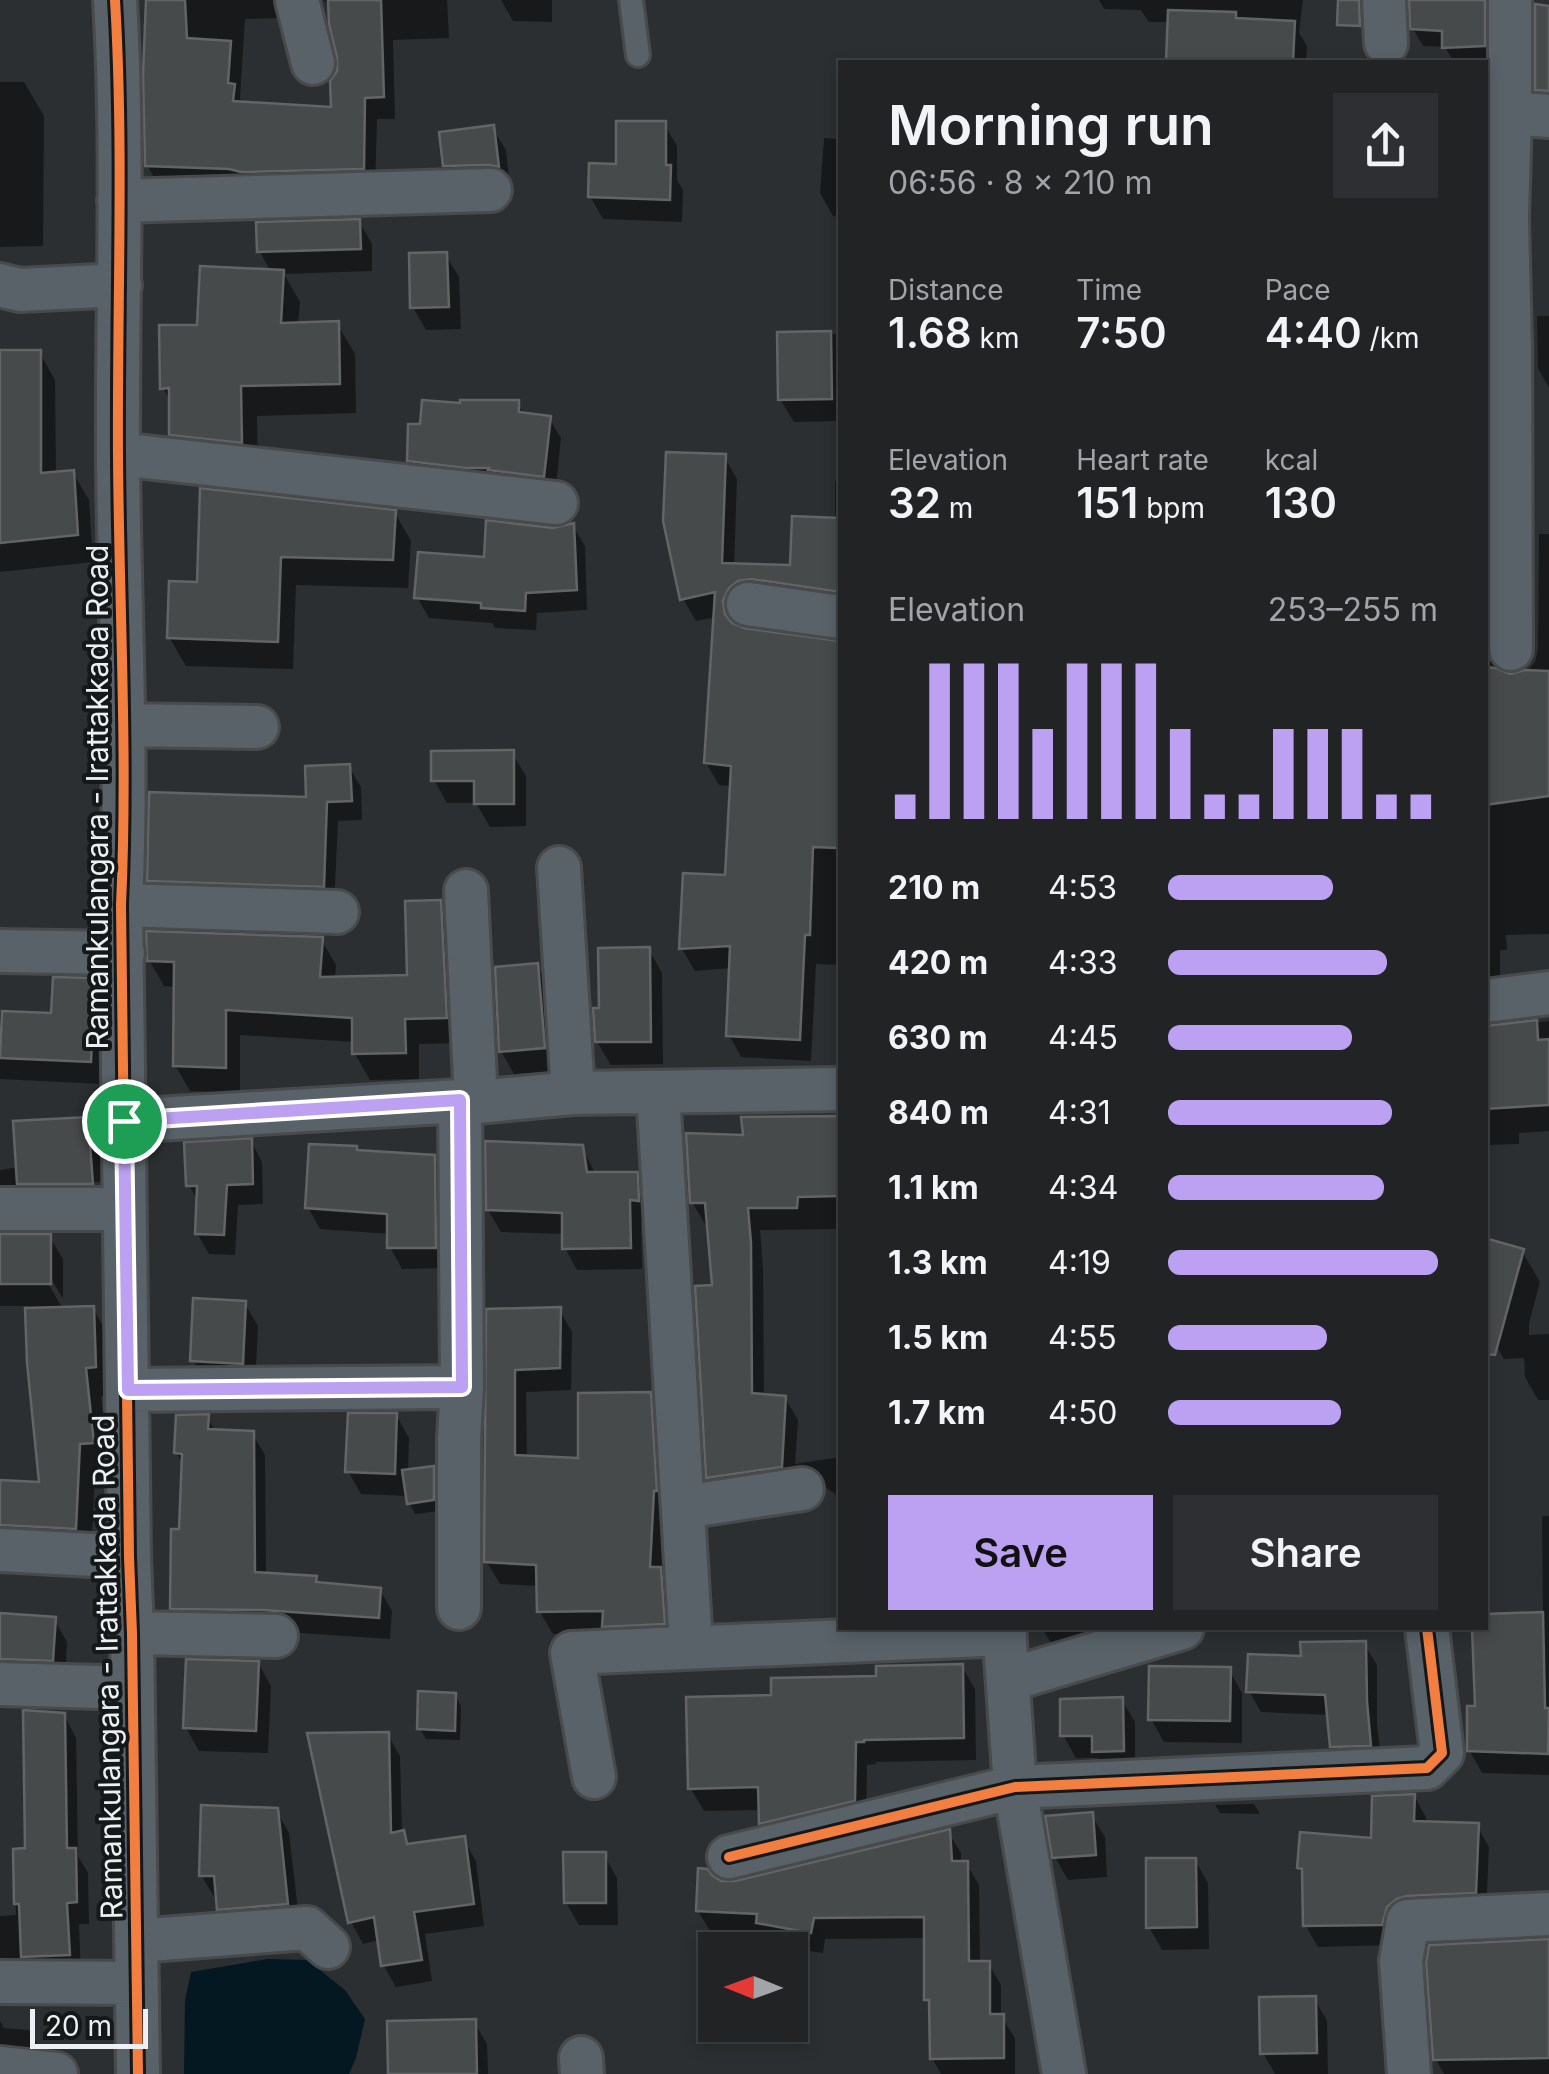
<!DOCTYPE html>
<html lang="en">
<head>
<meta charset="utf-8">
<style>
  :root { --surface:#212325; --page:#2d2f32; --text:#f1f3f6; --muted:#a2a4a7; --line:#3e4042; --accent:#bca0f2 }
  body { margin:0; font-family:Inter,sans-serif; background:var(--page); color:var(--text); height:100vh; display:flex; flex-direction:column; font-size:38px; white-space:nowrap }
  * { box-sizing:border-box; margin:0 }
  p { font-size:32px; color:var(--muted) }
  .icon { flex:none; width:55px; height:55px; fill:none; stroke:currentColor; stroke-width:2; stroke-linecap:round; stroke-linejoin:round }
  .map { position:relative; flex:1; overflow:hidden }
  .panel { position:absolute; left:838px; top:60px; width:650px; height:1570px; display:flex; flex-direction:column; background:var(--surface); border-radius:0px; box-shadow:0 5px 15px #0003,0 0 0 2px var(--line) }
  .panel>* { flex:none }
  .needle { width:65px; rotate:271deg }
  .controls { position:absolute; left:698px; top:1932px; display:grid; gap:20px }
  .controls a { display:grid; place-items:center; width:110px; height:110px; border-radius:0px; background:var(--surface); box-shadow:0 5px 15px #0003,0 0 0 2px var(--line); font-size:50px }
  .scale { position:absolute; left:30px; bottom:25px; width:118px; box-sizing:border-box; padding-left:10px; border:5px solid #ecf0f2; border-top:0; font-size:28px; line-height:35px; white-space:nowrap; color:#ecf0f2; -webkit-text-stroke:8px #151819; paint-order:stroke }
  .pin { position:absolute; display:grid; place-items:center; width:85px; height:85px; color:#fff; margin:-42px; border:5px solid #fff; border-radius:50%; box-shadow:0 2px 10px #0007 }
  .round { display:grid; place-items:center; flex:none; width:105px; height:105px; border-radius:0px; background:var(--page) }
  .headline { display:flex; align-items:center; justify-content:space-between; height:170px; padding:0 50px }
  h1 { font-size:55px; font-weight:600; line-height:75px }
  .stats { display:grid; grid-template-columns:repeat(3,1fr); gap:15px; height:170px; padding:10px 50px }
  .stats div { display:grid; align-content:center }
  .stats b { font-size:42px; font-weight:600 }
  .stats small { font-size:28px; font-weight:400 }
  .stats p { font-size:28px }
  .chart { height:280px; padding:20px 50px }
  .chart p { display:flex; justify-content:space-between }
  .chart svg { width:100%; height:180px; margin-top:10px; stroke:var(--accent); stroke-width:6 }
  .primary-button { display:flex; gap:20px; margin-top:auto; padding:20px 50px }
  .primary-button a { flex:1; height:115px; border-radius:0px; background:var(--accent); color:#111; font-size:40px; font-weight:600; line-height:115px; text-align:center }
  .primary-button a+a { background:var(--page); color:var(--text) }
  ul { padding:0 50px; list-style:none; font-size:32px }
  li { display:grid; grid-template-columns:160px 120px 1fr; align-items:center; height:75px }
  li i { height:25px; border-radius:12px; background:var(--accent) }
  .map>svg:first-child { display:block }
  .water { fill:#041822 }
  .shadow { fill:#0007; fill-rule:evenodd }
  .building { fill:#474a4b; stroke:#626466; stroke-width:2.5 }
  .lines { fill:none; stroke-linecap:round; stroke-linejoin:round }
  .service-casing { stroke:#484a4b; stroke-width:28 }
  .minor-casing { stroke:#484a4b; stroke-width:48 }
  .service { stroke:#586268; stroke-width:22 }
  .minor { stroke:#586268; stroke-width:42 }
  .cycleway-casing { stroke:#151819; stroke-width:16 }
  .cycleway { stroke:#f27e40; stroke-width:10 }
  .route-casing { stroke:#fff; stroke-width:20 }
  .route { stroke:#bca0f2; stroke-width:12 }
  .labels { text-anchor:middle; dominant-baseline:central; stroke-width:8; stroke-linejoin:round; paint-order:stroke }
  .street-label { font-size:30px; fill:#ecf0f2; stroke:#151819 }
</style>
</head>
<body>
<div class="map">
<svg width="1549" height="2074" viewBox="0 0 1549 2074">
  <rect width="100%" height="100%" fill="#2c2f31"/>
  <path class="water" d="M268,1959L307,1960L345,1990L365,2019L356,2058L349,2074H184L185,2000L191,1972Z"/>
  <path class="shadow" d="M148,0H300L285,18L245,19L240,98L244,105L334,110L339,71L331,16L326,2L323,0H447L449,38L393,40L395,119H377L375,190L160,188L147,165Z
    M501,0H552V22L513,21Z
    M1099,0H1303L1299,33L1307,46L1306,62H1168L1170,22H1149L1141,10L1104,9Z
    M1411,0H1502L1493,62H1454L1445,47L1423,46L1413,29Z
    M0,82H24L44,116L43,246L0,247Z
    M664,124L677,146V180L683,190L682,222L603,219L590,196L618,166Z
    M492,128L506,150L510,189L459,188L446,166Z
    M824,138L840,139V217L833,216L820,193Z
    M359,221L372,244V271L284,274L300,302L298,325L337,324L355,354L356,413L257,416L258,472L189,464L172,434V404L163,388L271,272L260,252Z
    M445,254L459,277L461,329L426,330L413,307Z
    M1537,316H1549V388L1538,368Z
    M840,334V421L794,422L780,399V335Z
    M0,352H39L55,380L56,474L73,473L89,500L93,562L0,572Z
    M517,402L525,416L549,418L561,438L555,496L422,481L410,461L463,406Z
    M724,457L737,479L734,566L792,568L835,520V481H840V611L740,612L734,627L840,644V965L816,964L811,1061L741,1057L729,1035L732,968L695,971L682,949L727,878L732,786L719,785L706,763L716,617L696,621L683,599ZM724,589L727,615L722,609Z
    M395,513L411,541L408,588L296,585L293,669L186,666L169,637L200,585Z
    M573,526L585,546L587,610L537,613L536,630L495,628L492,623L429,618L417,597L486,560L553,530Z
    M1539,534H1549V934L1506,935L1507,950H1500V1002L1485,1007V563L1499,587L1500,674L1512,676L1526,672L1535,662L1538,649Z
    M512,753L526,776V826L490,827L476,803H447L434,780Z
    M349,767L361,787L362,820L338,821L334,906L161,900L149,880L309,800Z
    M440,903L455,929L460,1043L419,1044V1079L370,1080L355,1054V1042L240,1035V1093L190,1091L175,1065L176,987L164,986L149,960L321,939L336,965L335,979L409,978Z
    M649,950L662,973L663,1064L611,1065L597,1042L601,1010Z
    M537,966L550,989L557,1071L514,1074L501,1051Z
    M93,981L106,1003L102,1084L0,1079V1013L53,1016Z
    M1549,1021V1131L1519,1133V1144L1485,1145V1028Z
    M840,1118V1229L760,1230L763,1268L764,1397L785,1398L798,1420L795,1464L840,1457V1505L835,1494L825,1487L812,1486L721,1500L708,1478L715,1288L709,1224H705L692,1202L746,1138Z
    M87,1119L100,1141L102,1182H27V1187L103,1186L104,1205L0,1209V1170L19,1167Z
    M251,1141L262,1162L263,1204L238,1205L235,1255L209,1254L197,1233L199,1203L189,1185Z
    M582,1147L596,1175L636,1174L649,1196L651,1222H641L642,1269L577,1270L565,1248V1234L501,1232L488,1210Z
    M358,1153L434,1158L446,1179L447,1268L402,1269L390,1247V1234L320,1229L308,1207Z
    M0,1236H49L63,1259V1299L47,1272L43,1275L63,1309L93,1308L109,1337L111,1395L101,1396L109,1471L95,1472L91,1557L0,1560V1482L42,1485L29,1363L28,1306H0Z
    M1485,1245L1522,1251L1540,1282L1529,1323V1335L1549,1334V1400H1538L1525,1377L1524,1358L1504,1359L1486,1328Z
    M245,1304L258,1326L255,1385L206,1383L193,1360Z
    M836,1305H840V1338Z
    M559,1309L572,1332L571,1390L526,1392L527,1458L581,1460L649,1395L662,1417L665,1513L663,1574L673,1592L676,1646L608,1633L553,1634L540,1612L539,1586L500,1584L486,1561L489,1312Z
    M396,1415L409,1438L408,1472L433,1469L439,1479V1511L415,1514L409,1503L408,1496L361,1494L348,1471Z
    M207,1417L216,1432L252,1433L265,1455L266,1575L315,1579L319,1585L380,1590L392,1611L390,1639L286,1632L185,1630L173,1608L181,1531L184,1465L176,1453Z
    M1542,1516H1549V1775L1482,1773L1469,1750L1478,1709L1475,1628H1485V1616L1543,1615Z
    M0,1616L54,1619L67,1642L65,1683L0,1686Z
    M1042,1628H1130L1054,1648Z
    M1364,1644L1377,1665V1724L1382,1766L1345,1768L1333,1747L1329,1715L1261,1712L1249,1691L1303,1659Z
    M258,1663L271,1686L268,1753L199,1751L186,1728Z
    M944,1664L945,1667H962L975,1689L976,1760L876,1762V1764L867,1765L866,1823L774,1846L761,1823V1810L704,1811L691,1789L773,1697L878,1678V1667Z
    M1229,1670L1242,1693V1743L1164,1742L1151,1719Z
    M455,1695L461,1706L460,1740L426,1739L420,1729Z
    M1122,1700L1135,1722V1773L1107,1774L1098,1758H1076L1063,1735Z
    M64,1715L76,1738L78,1856L88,1873L89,1924H79L81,1977L0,1984V1916L16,1915L15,1851H27Z
    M388,1735L400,1756L402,1832L410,1846L463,1839L476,1861L484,1926L425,1934L432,1981L396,1987L384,1966L380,1940L363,1944L351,1922L310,1736Z
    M1414,1796L1426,1817V1824L1477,1826L1489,1847L1486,1913L1393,1945L1318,1947L1306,1926L1304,1877L1299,1868L1374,1841Z
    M1254,1804L1260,1814L1220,1813L1215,1805Z
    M276,1810L289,1833L300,1927L233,1932L220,1909L218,1898H215L201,1875Z
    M1091,1815L1105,1837L1107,1877L1068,1880L1055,1857Z
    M948,1832L961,1853V1863H966L979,1885L980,1963H988L1001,1985V2016L1015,2038V2074H941L932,2058V2008L927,2000V1938L825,1939L823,1953L771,1945L766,1935L711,1932L698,1911L720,1883L735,1884Z
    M604,1855L617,1878L618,1925H579L566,1903Z
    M1195,1860L1208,1883L1209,1949L1162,1950L1149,1927Z
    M1549,1942V2074H1444L1436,2060Z
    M1314,1998L1327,2021L1328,2074H1275L1263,2053Z
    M0,2021L4,2028L29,2030L42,2052L0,2070Z
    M474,2022L487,2044L488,2074H391Z"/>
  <path class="building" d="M146,0H185L187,38L231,41L228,83L235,84L233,101L331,107L330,81L337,71V58L329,24L328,0H381L384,97L365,98L364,169L241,172L229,169L145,166L143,74Z
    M1338,0H1359L1360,26L1337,25Z
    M1409,0H1485V46L1442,48V31L1410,29Z
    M1535,4L1549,6V91L1535,90Z
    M1168,10L1236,12V18L1295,21L1293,62H1166Z
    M616,121H666V165H671L670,200L588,197L589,163L616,164Z
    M494,125L499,167L489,165L443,166L439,132Z
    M360,219L361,249L257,252L256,222Z
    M447,252L449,307L410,308L409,253Z
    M200,266L284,270L281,323L339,321L340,384L241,386L242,443L169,435V388L160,389L159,325H197Z
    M831,331L832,399L778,400L777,332Z
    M0,350H41V473L74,470L78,535L0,543Z
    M422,400L460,403V400H519V412L551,416L544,477L488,470L489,468H465L407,461L408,424H420Z
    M666,452L726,454L722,563L790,565L792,516L840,518V592L751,579L738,581L729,588L723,601L725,614L732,623L744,628L840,641V804L837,848L813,847L810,935H805L800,1040L726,1036L730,946L679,949L683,873L725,875L731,766L704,763L715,592L680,600L663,521Z
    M200,488L396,510L393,560L281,557L278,642L167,638L169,581L197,582Z
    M486,520L553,528L574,523L577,590L526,593L525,611L481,608V603L414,598L418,552L484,557Z
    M1485,667L1496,668L1510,674L1525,670L1549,671V796L1485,805Z
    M514,750V804H474V781H431V751Z
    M350,764L352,801L327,802L324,887L147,881L149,792L306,797L305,766Z
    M441,900L447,1018L405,1019L406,1053L352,1054V1018L226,1010V1068L173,1066L174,962L147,961L146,931L323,937L320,977L407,975L405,901Z
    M650,947L651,1042H595L593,1008H599L598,948Z
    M538,963L545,1048L499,1052L495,967Z
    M53,977L95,978L91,1062L0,1058L2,1011L51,1013Z
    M1537,1020L1538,1040L1549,1039V1105L1485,1109V1026Z
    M840,1116V1196L798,1197L797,1208H748L751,1243L752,1393L786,1396L782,1467L706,1478L695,1286L712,1285L705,1203H690L686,1133L743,1135L741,1117Z
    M88,1117L93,1184H17L13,1121Z
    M252,1138L253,1184L227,1185L224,1235L195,1234L197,1186H186L184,1142Z
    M485,1141L583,1145L587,1172H638L639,1201L630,1200L631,1248L562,1249V1213L486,1210Z
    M309,1144L357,1146V1150L435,1155L436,1248H387V1214L305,1208Z
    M0,1234H51V1284H0Z
    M1485,1238L1524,1249L1495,1355L1485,1354Z
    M193,1298L246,1301L243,1364L190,1361Z
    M94,1306L96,1367L86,1368L94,1443L80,1444L76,1529L0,1525V1480L39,1482L27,1363L25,1308Z
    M561,1307L560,1368L515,1370V1455L578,1458V1393L651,1392L657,1491H654L650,1567H661L665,1624L602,1627L603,1611L537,1612L536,1565L484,1562L486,1309Z
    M348,1413H397L395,1474L345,1472Z
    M209,1414L208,1429L254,1431L255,1572L317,1576L316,1582L381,1588L379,1618L262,1610L170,1609L171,1529H179L182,1454L174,1453L176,1415Z
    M434,1466V1500L407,1504L402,1470Z
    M1543,1612L1545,1708H1549L1548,1754L1467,1751V1706H1475L1472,1628H1485V1614Z
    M0,1613L56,1617L53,1661L0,1659Z
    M1366,1641L1367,1701L1371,1746L1330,1747L1325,1695L1246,1692L1248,1654L1301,1656L1300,1642Z
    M186,1659L259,1661L256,1731L183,1728Z
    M963,1664L964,1738L864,1740V1742H856L855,1801L759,1824L758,1787L688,1789L686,1697L771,1695V1678L876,1676V1666Z
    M1149,1666L1231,1667L1230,1721L1148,1720Z
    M418,1691L456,1693L455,1731L417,1729Z
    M1123,1697L1124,1751L1092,1752V1736H1060V1699Z
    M23,1710L65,1713L67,1848H76L77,1902L67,1903L70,1955L21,1957L19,1904H14L13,1849L25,1848Z
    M389,1732L391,1833L404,1830L407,1844L465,1836L474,1904L414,1912L422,1960L381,1966L374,1917L348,1923L307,1733Z
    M1415,1794L1414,1821L1479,1823L1476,1893L1407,1896L1397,1899L1387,1907L1382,1925L1303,1926L1302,1869L1297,1868L1300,1832L1371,1838L1372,1796Z
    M201,1805L278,1808L288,1904L217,1910L214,1876H199Z
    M1093,1812L1096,1855L1052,1858L1045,1816Z
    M950,1829L952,1861H968L969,1961H990V2014H1004V2058L930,2059L929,2000H924V1917L814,1918L811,1933L756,1923L757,1914L696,1911L698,1868L708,1869L712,1875L721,1881H735Z
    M563,1852H606V1903H564Z
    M1146,1858H1196L1197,1927L1146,1928Z
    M1549,1939V2058L1433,2060L1426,1962L1429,1945Z
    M1316,1996L1317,2053L1260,2054L1259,1997Z
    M476,2019L477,2074H388L387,2021Z"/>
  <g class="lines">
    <g class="service-casing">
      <path id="service" d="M631,0L638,55"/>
    </g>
    <g class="minor-casing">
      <path id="minor" d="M115,0C124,152 117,304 118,456C119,606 128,756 121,905L129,1557L132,1633L138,2074
        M297,0L313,63
        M1384,0L1386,43
        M1510,0V113L1507,218L1510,348L1511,649
        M1510,113L1549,116
        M119,201L490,190
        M0,285L20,290L120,285
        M118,454L556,503
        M748,604L840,617
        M123,725L257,727
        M559,868L573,1093
        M466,891L476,1102
        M121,905L337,912
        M0,951L123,953
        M1485,1001L1549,993
        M658,1092L691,1646
        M124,1121L460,1101L476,1102L573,1093L840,1089
        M0,1209H125
        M128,1390L462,1387
        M684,1507L802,1489
        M0,1550L129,1557
        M459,1608V1438L462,1387L460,1101
        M1004,1628L1015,1787L1064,2074
        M132,1633L276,1636
        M1008,1680L1182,1628
        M0,1684L132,1688
        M594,1777L572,1653L1005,1634
        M729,1857L1015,1787L1427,1768L1442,1753L1427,1628
        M136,1941L307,1928L328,1947
        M0,1982L137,1983
        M581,2058L582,2074
        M0,2068L56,2074
        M1409,2074L1401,1961L1408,1921L1549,1914"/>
    </g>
    <use href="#service" class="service"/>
    <use href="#minor" class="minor"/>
    <g class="cycleway-casing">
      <path id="cycleway" d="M115,0C124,152 117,304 118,456C119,606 128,756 121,905L129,1557L132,1633L138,2074
        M729,1857L1015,1787L1427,1768L1442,1753L1427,1628"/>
    </g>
    <use href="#cycleway" class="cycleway"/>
  </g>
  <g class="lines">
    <g class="route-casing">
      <path id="route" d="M460,1100L462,1387L128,1390L124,1121Z"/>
    </g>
    <use href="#route" class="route"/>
  </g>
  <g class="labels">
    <g class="street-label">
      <text transform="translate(97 797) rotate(-90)">Ramankulangara - Irattakkada Road</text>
      <text transform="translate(107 1667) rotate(-91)">Ramankulangara - Irattakkada Road</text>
    </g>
  </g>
</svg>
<div class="controls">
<a><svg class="needle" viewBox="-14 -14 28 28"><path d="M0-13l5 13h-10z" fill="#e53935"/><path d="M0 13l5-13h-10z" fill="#a2a4a7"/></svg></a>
</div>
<div class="scale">20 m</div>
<div class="pin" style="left:124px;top:1121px;background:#1e9e55"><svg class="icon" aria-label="arrive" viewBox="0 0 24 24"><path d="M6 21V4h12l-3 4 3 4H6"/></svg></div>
<section class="panel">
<div class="headline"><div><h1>Morning run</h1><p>06:56 · 8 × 210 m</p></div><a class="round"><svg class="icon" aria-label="share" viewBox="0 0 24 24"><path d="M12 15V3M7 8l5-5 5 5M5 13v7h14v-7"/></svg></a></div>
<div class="stats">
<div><p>Distance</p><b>1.68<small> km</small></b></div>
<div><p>Time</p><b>7:50</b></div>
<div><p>Pace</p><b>4:40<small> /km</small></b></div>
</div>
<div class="stats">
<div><p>Elevation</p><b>32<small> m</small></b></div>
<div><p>Heart rate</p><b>151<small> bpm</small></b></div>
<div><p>kcal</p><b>130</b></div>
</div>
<div class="chart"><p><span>Elevation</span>253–255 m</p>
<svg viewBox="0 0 160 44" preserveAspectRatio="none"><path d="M5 44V38M15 44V6M25 44V6M35 44V6M45 44V22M55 44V6M65 44V6M75 44V6M85 44V22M95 44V38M105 44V38M115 44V22M125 44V22M135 44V22M145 44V38M155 44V38"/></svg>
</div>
<ul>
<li><b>210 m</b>4:53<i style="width:61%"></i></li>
<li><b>420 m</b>4:33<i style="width:81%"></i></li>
<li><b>630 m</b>4:45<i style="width:68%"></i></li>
<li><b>840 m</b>4:31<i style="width:83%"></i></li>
<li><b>1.1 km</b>4:34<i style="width:80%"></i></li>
<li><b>1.3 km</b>4:19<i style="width:100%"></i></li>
<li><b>1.5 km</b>4:55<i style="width:59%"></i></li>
<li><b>1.7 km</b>4:50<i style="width:64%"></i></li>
</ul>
<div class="primary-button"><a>Save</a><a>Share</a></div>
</section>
</div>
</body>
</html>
